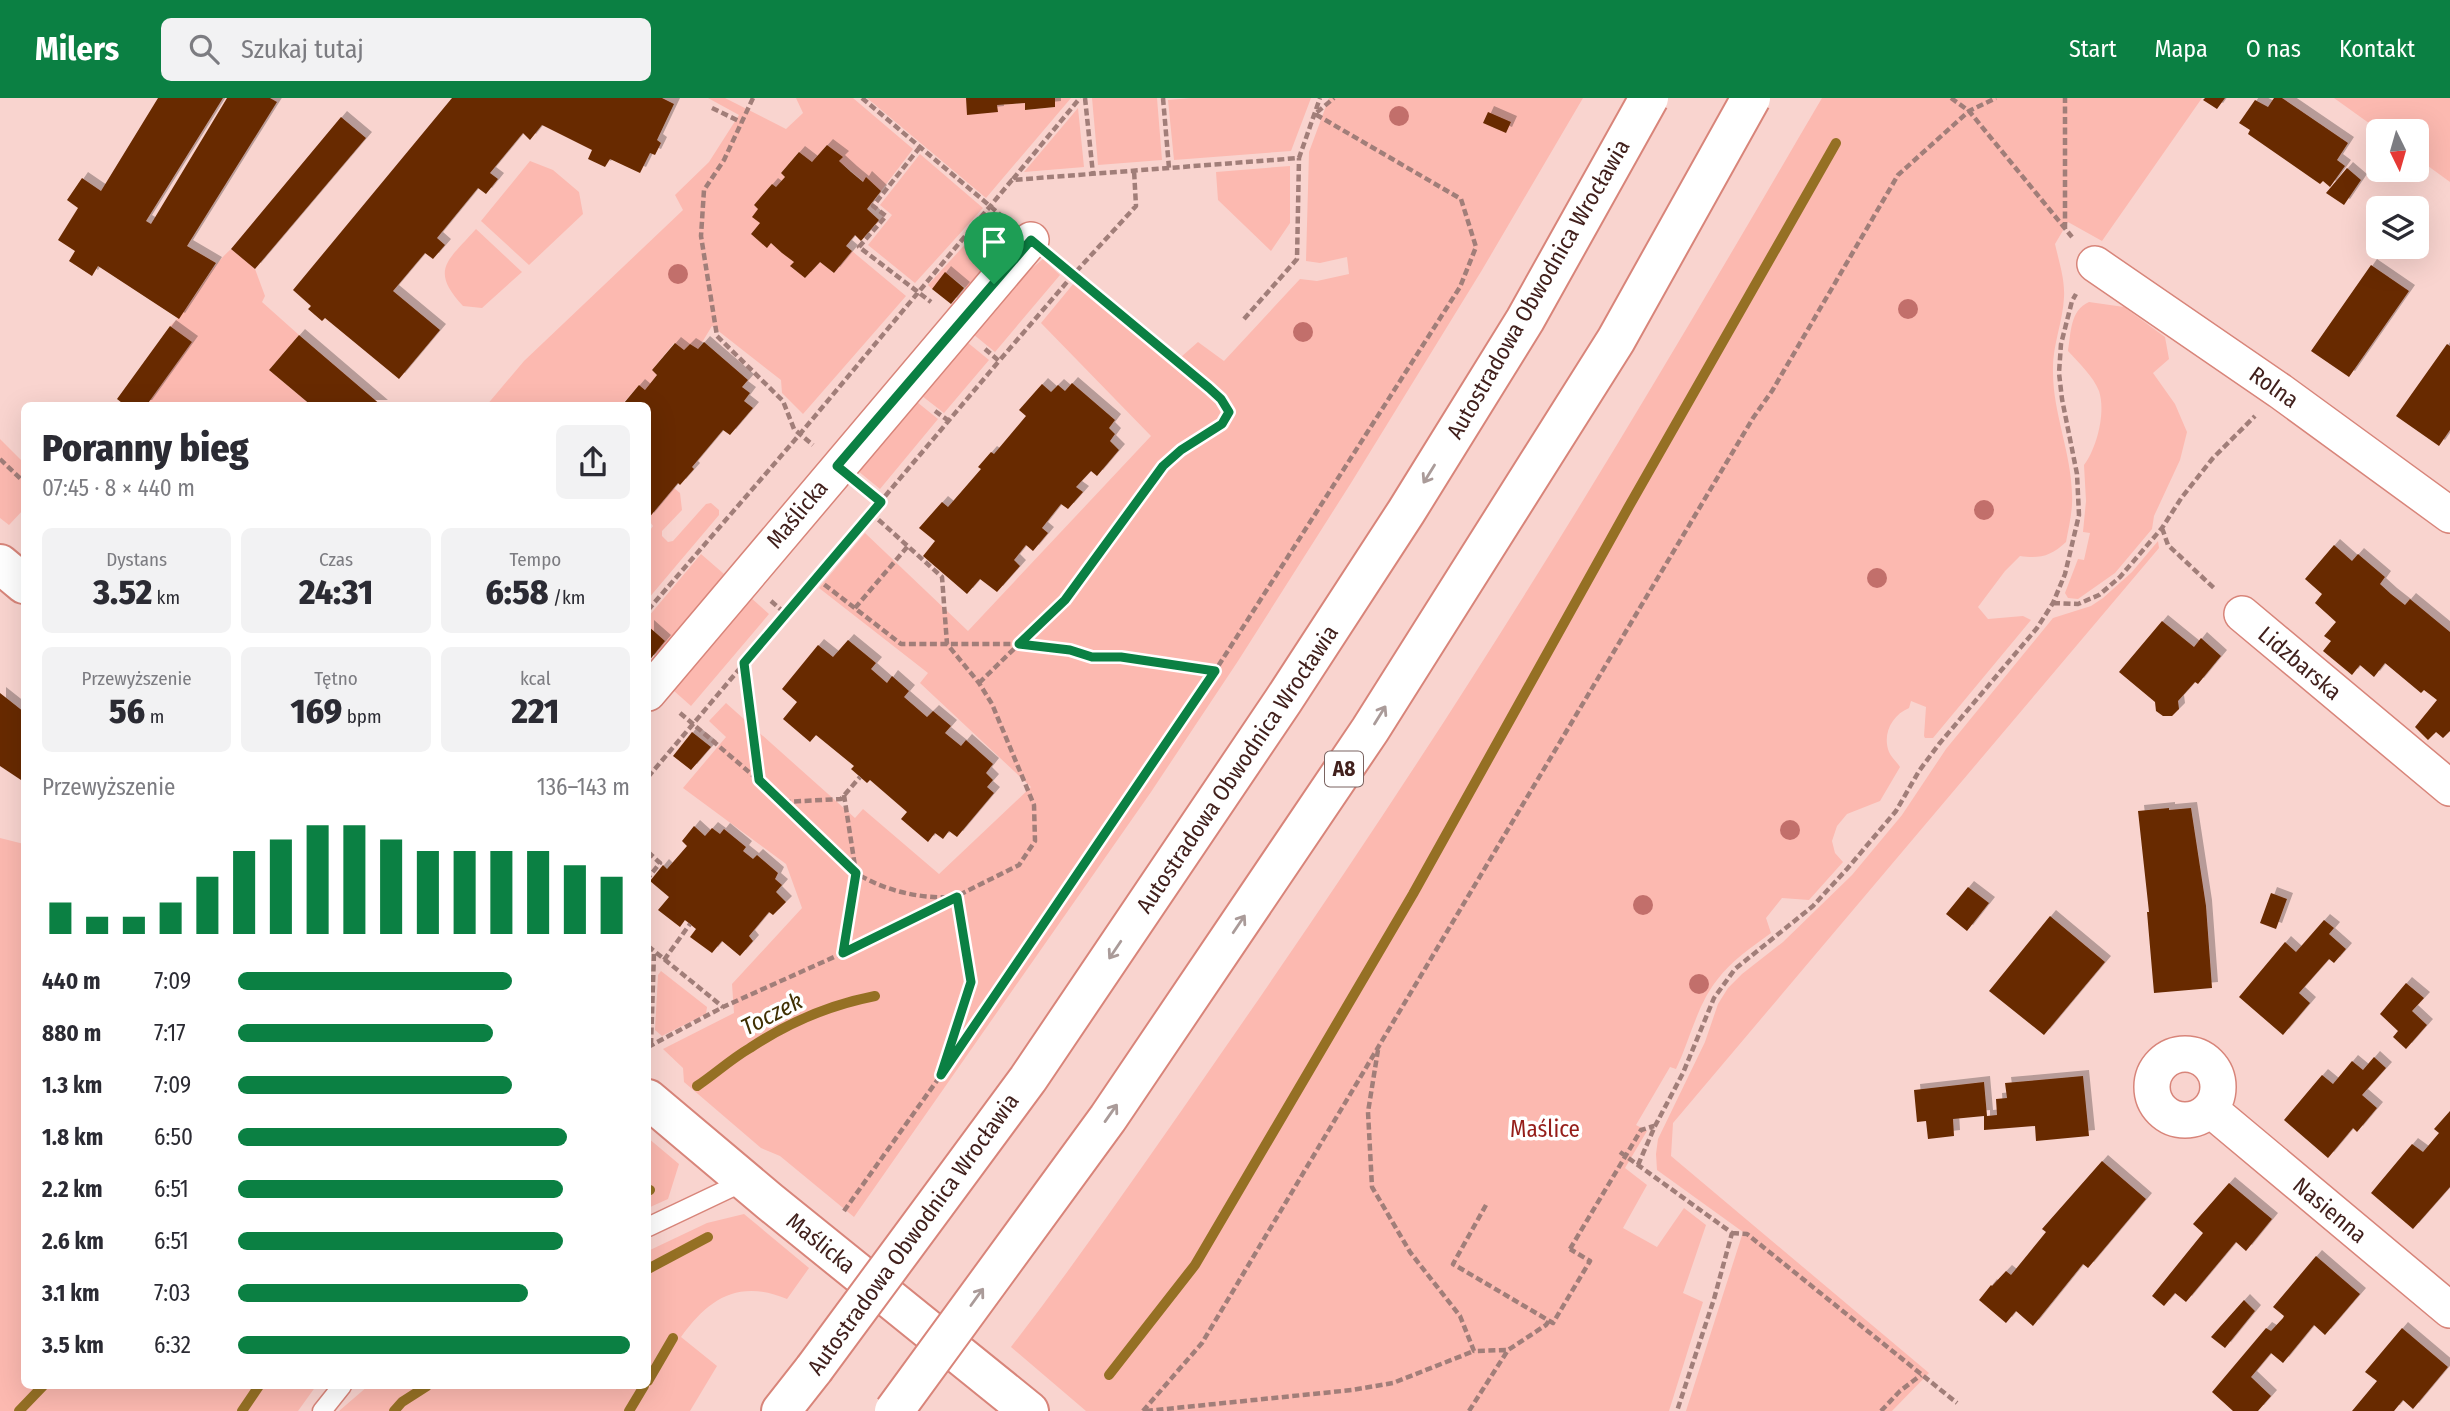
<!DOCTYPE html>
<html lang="pl">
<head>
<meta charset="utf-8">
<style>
  :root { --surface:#fff; --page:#f2f2f3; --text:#2b2b33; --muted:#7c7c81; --accent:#0b8043 }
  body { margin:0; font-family:"Fira Sans Condensed",sans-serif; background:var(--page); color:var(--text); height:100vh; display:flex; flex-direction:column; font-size:26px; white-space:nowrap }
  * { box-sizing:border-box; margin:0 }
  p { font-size:23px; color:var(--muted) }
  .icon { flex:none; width:38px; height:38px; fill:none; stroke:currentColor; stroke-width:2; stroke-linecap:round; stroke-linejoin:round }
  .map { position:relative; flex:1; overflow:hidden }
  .drawer { position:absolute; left:21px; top:304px; width:630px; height:987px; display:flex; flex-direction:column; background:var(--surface); border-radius:10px; box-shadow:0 7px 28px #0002 }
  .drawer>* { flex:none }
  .needle { width:46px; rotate:175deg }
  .tools { position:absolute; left:2366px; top:21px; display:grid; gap:14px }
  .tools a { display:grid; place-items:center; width:63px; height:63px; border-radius:10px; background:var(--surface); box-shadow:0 7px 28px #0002; font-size:35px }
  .pin { position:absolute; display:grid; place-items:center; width:60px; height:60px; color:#fff; margin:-72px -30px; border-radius:50% 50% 50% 0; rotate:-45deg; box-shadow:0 0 7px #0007 }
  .pin .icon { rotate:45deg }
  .round { display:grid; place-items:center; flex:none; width:74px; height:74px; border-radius:10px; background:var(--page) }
  .head { display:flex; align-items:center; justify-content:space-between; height:119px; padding:0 21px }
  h1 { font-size:38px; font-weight:800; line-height:52px }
  .figures { display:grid; grid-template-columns:repeat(3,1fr); gap:10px; height:119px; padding:7px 21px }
  .figures div { display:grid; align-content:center; border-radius:10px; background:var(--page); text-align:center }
  .figures b { font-size:35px; font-weight:800 }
  .figures small { font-size:19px; font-weight:400 }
  .figures p { font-size:19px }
  .chart { height:196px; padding:14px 21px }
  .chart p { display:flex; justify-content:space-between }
  .chart svg { width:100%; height:126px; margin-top:7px; stroke:var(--accent); stroke-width:6 }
  ul { padding:0 21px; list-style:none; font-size:23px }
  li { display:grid; grid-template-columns:112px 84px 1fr; align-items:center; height:52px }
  li i { height:18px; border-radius:9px; background:var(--accent) }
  header { display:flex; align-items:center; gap:42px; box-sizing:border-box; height:98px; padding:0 35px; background:var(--accent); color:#fff }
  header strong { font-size:33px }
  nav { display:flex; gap:38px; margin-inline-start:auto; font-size:24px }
  .search { width:490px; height:63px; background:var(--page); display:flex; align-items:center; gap:18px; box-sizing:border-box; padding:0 24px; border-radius:10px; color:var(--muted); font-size:26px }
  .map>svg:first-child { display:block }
  .green { fill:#fcb9b0 }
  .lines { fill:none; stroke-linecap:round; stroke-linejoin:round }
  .stream { stroke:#957024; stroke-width:10 }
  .building { fill:#682a00; filter:url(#shadow) }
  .service-casing { stroke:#d8857a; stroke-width:21 }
  .minor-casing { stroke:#d8857a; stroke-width:38 }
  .tertiary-casing { stroke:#d8857a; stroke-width:42 }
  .motorway-casing { stroke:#d8857a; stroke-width:42 }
  .path { stroke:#a17e79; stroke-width:4.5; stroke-dasharray:7 3.5; stroke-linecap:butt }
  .service { stroke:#fff; stroke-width:18 }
  .minor { stroke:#fff; stroke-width:35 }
  .tertiary { stroke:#fff; stroke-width:38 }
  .motorway { stroke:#fff; stroke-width:38 }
  .motorway-bridge-casing { stroke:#d8857a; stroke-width:42; stroke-linecap:butt }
  .motorway-bridge { stroke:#fff; stroke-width:38 }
  .tree { fill:#c26f6b }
  .oneway { stroke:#aa9b99 }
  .route-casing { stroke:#fff; stroke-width:14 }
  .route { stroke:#0b8043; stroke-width:9 }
  .labels { text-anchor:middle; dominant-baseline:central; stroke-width:7; stroke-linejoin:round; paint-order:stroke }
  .shield { fill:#fff; stroke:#7a6360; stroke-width:2 }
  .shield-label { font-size:21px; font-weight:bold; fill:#41201c }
  .street-label { font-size:23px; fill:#41201c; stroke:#fff }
  .park-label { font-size:23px; fill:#951d19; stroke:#fff }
  .water-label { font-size:24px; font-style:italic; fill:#403003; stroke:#fff }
</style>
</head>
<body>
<header>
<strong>Milers</strong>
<div class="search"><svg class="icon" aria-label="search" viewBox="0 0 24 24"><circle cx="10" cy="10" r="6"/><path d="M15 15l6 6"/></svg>Szukaj tutaj</div>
<nav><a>Start</a><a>Mapa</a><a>O nas</a><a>Kontakt</a></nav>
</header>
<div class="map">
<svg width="2450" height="1313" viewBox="0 0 2450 1313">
  <defs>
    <filter id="shadow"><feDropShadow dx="6" dy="-6" stdDeviation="0" flood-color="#0004"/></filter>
  </defs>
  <rect width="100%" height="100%" fill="#f9d4cf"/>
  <path class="green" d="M708,0H725L786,31L803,15L796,0H853L913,51L881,93L867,80L863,83L839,63L842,59L827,47L812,64L799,54L781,75L785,79L776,89L772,86L754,107L758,111L760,125L751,136L767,149L771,145L794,164L791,169L805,180L820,164L834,175L852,153L906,198L803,316L782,295L781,282L712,228L698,251L690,246L684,252L674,245L652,272L657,277L645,292L639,287L624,304L628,308H486L524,263L683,112L675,97L709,64L739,17Z
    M867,0H966L997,7L1025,5L1026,12L1055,9V0H1071L986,100Z
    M1092,0H1157L1162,62L1098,67Z
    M1191,0H1311L1291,53L1174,62L1168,2Z
    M1329,0H1583L1482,172L1351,385L1238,563L1151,694L854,1119L780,1058L761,1050L684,984L683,970L663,951L734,915L732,886L802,810L786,766L683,690L726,639L709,623L726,605L855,720L863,711L939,776L1031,689L920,585L928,575L819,490L865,435L968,533L1151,338L1041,225L1074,185L1199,286L1204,280L1181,259L1198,244L1224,263L1300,181L1317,183L1349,176L1347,159L1320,165L1306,163L1309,54Z
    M1822,0H2202L2102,143L2068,124L2055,146C2059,164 2065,181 2064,199C2063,224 2052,248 2053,274C2053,315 2071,354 2072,396C2073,412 2069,428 2066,444C2051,458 2040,461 2020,458L2005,473L1978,509L1988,521L2023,518L2031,522L1933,640H1925L1924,638L1926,609L1911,603L1909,610C1892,617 1882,636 1889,654C1891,659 1897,664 1900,669L1880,703L1847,716L1837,728L1832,743L1835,755L1843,764L1809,802L1782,800L1766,820L1771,835C1752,849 1732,862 1717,882C1697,907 1690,942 1676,971L1670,969L1636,1027L1647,1033L1625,1070L1647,1087L1623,1130L1657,1149L1684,1110L1706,1127L1683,1195L1703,1204L1669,1313H1086L1011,1249C1084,1154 1152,1055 1220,957C1327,803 1431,647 1530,488C1631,327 1726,164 1822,0Z
    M2334,0H2450V84L2417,60V33H2380Z
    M1078,10L1084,69L1024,74Z
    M920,56L983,110L915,185L868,147L892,117L880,107Z
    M530,63L553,72L579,94L583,116L529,167L481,123Z
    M1290,68V125L1271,153L1218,102L1216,74Z
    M990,119L1011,138L966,190L946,175L932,191L928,187Z
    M476,131L522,174L482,210L463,208C429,171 448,163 476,131Z
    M231,151L255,171L265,198L262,204L299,237L269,272L312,308H146L192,244L170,228C195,206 205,174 231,151Z
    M1043,161L1060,177L995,254L973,236L1025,176Z
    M2089,204L2124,209L2165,239L2169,261L2153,275L2175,306L2187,334L2180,362L2154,418L2152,431L2115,475L2078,501L2068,500L2065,495L2078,461L2084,462L2090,435L2083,434L2086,403L2084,367C2097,350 2106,314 2099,293C2093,278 2079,265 2068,253C2071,235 2070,212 2089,204Z
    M967,244L989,262L944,315L922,298Z
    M917,304L938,321L880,391L858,373Z
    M0,341L24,365V411L9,427L0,420Z
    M674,390L680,395L682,412L662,433V438L668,444L673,443L706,406L711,405L719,412V417L648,501V435L653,428L648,421Z
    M2158,443L2159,450L1673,1025L1671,1058L1929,1275L1892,1313H1686L1743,1134L1657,1072L1656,1056L1658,1041L1705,944L1718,906L1728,890L1742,876L1783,844L1852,777L1902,717L1946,651L2053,520L2091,508L2103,500L2132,474Z
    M701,456L724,476L657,557L654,555L665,543L648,528V519Z
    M750,499L769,516L691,608L673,592Z
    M0,740L24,746V1288H316L298,1313H0Z
    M661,873L707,909L706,916L662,938L655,932L658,877Z
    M648,1040L679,1066L668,1101L648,1110Z
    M744,1116L809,1170L787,1201C739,1181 709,1200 681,1239L717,1268L690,1313H339L368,1288H648V1153L707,1125Z"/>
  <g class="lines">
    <path class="stream" d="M697,988C715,976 731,961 750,950C789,924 829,907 875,898
      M648,1093L650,1092
      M648,1171L708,1139
      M1109,1277L1195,1167L1413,796L1628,410L1836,45
      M648,1283L673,1240
      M19,1313L43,1288
      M242,1313L259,1288
      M394,1313L402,1304L427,1288
      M629,1313L644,1288"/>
  </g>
  <path class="building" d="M158,0H223L146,123L151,126L227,0H270L277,4L187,148L216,165L179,221L98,168L92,178L69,163L75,153L58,142L78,110L67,102L82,80L101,93Z
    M452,0H662L674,6L657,42L661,45L655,57L650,55L640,75L610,61L605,69L588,61L592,52L542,27L530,42L523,35L490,75L498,81L486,96L478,90L437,140L445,147L433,161L425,155L393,193L440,232L399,281L325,220L322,223L308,211L311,208L293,192Z
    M966,0H1055V9L1025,12V5L1012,6L997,7L998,14L967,17Z
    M2205,0H2225L2217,11L2203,2Z
    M2274,0H2282L2348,45L2337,62L2345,68L2330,89L2323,83L2320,86L2248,36L2250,32L2239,25L2255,2L2268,9Z
    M1488,14L1511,24L1506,35L1483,25Z
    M341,19L366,40L255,171L231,151Z
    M827,47L843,59L839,63L851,74L863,84L866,79L881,93L867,111L879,122L861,143L855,137L846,148L852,153L834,175L820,164L805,180L790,168L794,164L782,155L771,145L767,150L751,136L760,125L752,119L758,111L754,107L772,86L776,89L785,79L781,75L799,54L812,64Z
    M2347,70L2361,82L2344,107L2326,95Z
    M2371,167L2409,193L2349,279L2311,253Z
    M945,174L964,190L951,206L932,191Z
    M170,228L192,244L146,308H126L117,301Z
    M299,237L382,308H312L269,272Z
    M704,244L748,282L742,289L750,295L744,303L753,310L730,337L723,332L692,369L694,371L680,387L678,385L648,421V308H628L624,305L639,287L645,292L657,277L652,272L675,245L684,252L690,246L698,251Z
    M2447,246L2450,248V332L2439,348L2396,318Z
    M1072,285L1115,322L1109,330L1115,336L1110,343L1119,352L1097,378L1091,373L1076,389L1083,394L1068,411L1061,406L1042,430L1048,435L1033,453L1026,447L1014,462L1020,468L997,494L980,481L967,496L923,458L935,443L919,430L942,404L948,409L981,371L978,369L991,354L994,356L1026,318L1019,312L1042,286L1051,294L1058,287L1065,293Z
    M2334,447L2352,463L2358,456L2385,479L2380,486L2391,496L2405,507L2410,501L2450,534V633L2443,640L2436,634L2428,642L2415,629L2437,602L2424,592L2421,595L2385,565L2374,579L2360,567L2352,577L2323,553L2331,543L2324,538L2336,524L2315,505L2322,496L2305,481Z
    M2162,523L2194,549L2201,540L2221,558L2198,586L2195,584L2178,603L2179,611L2172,618H2163L2156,613L2155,604L2119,574Z
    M648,528L665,543L648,564Z
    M848,542L876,565L871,571L887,585L892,578L909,593L904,599L927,619L933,613L951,628L945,635L961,648L966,642L993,666L986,675L993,682L987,689L994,695L957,739L949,733L943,741L935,735L928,744L901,721L907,714L870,682L867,685L851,671L854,668L816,637L810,644L783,621L797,604L782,591L818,547L833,559Z
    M0,595L24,614V684L0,668Z
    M692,634L711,649L691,672L673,658Z
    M2169,710V712L2191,710L2206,808L2212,890L2154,895L2147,814H2149L2138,713Z
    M694,728L705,738L712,730L720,736L724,731L746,749L743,753L753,761L757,757L778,775L775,781L782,787L776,794L786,804L773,817L769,814L749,838L753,843L740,858L722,843L712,855L690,839L696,831L685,822L680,829L658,812L669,799L650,783L663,767L667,771L687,748L682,743Z
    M1968,789L1989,805L1967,833L1946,816Z
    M2271,795L2287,801L2276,831L2260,825Z
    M2050,818L2105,864L2044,937L1989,893Z
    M2324,822L2334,830L2329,836L2346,851L2334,865L2329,861L2299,895L2310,905L2283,937L2239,899L2285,844L2296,854Z
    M2406,885L2424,900L2412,913L2427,927L2406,951L2393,939L2398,933L2380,916Z
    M2374,959L2386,970L2362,997L2377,1010L2357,1034L2353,1030L2328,1060L2284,1022L2322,977L2333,986L2352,963L2363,972Z
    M2083,978L2089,1038L2036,1043L2035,1028L1984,1032V1018L1953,1021L1954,1038L1928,1041L1926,1023L1917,1024L1914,992L1984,984L1987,1018L1997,1017L1996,1001L2007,1000L2005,985Z
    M2450,1013V1089L2413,1131L2371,1095L2412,1046L2423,1054L2439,1035L2434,1031Z
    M2102,1063L2146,1101L2088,1170L2083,1166L2033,1228L2016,1213L2006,1225L1979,1202L1991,1187L1992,1188L2006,1173L2011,1177L2046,1134L2042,1131Z
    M2229,1085L2272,1121L2246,1153L2236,1144L2186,1204L2175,1195L2164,1208L2152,1198L2203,1135L2193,1126Z
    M2316,1158L2360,1196L2325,1237L2314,1227L2283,1265L2271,1255L2251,1279L2271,1298L2258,1313H2233L2212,1294L2266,1230L2271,1233L2283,1220L2284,1218L2273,1209Z
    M2244,1202L2255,1213L2225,1250L2211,1239Z
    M2402,1230L2448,1269L2413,1311L2403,1302L2394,1313H2352L2377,1283L2365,1274Z"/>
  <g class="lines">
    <g class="service-casing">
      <path id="service" d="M648,1129L745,1083
        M322,1313L342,1288"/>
    </g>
    <g class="minor-casing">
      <path id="minor" d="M2095,166L2280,293L2450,417
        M2242,516L2450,690
        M648,595L1031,142
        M2152 989a33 33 0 1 1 66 0a33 33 0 1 1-66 0Z
        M2211,1012L2450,1212"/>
    </g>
    <g class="tertiary-casing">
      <path id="tertiary" d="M0,466L24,486
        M648,1001L769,1103L1029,1313"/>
    </g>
    <g class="motorway-casing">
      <path id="motorway" d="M781,1313L814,1271"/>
    </g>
    <path class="path" d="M753,0L724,62L704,92L701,138L717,238L783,303L794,331L813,347
      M862,0L1003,119
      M1085,0L1093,76
      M1163,0L1169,70
      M1951,0L1969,13L2072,139
      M712,10L741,24
      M920,49L873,108L886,118L859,149L931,204
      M1013,81L1080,0
      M2065,131V0
      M1244,221L1297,161L1299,60
      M985,251L999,263L1073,177L1136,108L1134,72
      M935,313L949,323
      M0,361L24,384
      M865,391L881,404
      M2162,430L2168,447L2216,492
      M816,480L901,546H1019L1065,502L1163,368L1181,352L1222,326L1229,314L1221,301L1058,165
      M771,503L786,516
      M2053,505L2078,506L2099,497L2120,479L2162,430L2182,399L2213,360L2255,318
      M855,510L908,448
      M648,512L800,336L1012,82L1299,60L1320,0
      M744,566L759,682
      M979,585L1019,546L1070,552L1092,559H1121L1215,573
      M680,615L693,626L999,263
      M648,679L693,626L784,704L841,701L860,679
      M844,697L856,775C887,794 921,801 957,799L970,884L942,972
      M784,705L856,775L843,855
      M648,754L660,765L648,780
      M648,848L723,909
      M664,862L690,826
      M651,947L654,855
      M648,949L723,909L843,855L1019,767L1035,743L1034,707L992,606L979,585L947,546L942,479L871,415
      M1378,952L1368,1014L1372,1089L1410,1154L1460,1218L1474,1253L1508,1252
      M1620,1054L1732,1135L1714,1201L1677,1313
      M1638,1067L1655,1028L1683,975L1714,900L1735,871L1813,808L1847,771L1896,713L1919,673L1939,646L2037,530L2053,505L2065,476L2079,417L2077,376L2062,301L2059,275L2061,246L2072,203L2076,196
      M1486,1107L1453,1166L1553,1225L1590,1163L1570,1151
      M844,1113L941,977L1215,573L1460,189L1476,149L1461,101L1315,16L1334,0
      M1732,1135L1747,1136L1957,1305
      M1570,1151L1641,1032L1654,1028
      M1143,1313L1202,1245L1753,320L1772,293L1898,77L1969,13L1996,0
      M1146,1313L1352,1292L1393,1285L1474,1253
      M1469,1313L1508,1252L1546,1227L1550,1221
      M1881,1313L1900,1293L1921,1277"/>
    <use href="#service" class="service"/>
    <use href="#minor" class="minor"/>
    <use href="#tertiary" class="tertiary"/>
    <use href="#motorway" class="motorway"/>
    <g class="motorway-bridge-casing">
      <path id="motorway-bridge" d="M814,1271L1028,981L1283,603L1406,414L1525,222L1649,0
        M894,1313L1108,1020L1370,632L1616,242L1751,0"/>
    </g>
    <use href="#motorway-bridge" class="motorway-bridge"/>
  </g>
  <g class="tree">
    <circle cx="1399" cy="18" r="10"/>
    <circle cx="678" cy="176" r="10"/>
    <circle cx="1908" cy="211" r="10"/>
    <circle cx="1303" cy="234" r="10"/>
    <circle cx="1984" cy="412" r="10"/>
    <circle cx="1877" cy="480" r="10"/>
    <circle cx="1790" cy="732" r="10"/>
    <circle cx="1643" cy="807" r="10"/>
    <circle cx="1699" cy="886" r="10"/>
  </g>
  <defs><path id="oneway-shaft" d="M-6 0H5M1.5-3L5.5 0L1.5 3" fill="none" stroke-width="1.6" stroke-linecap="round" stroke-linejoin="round" transform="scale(1.75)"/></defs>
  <g class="oneway">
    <use href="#oneway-shaft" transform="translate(1429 376) rotate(122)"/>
    <use href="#oneway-shaft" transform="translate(1380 617) rotate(-58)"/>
    <use href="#oneway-shaft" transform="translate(1239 826) rotate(-56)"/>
    <use href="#oneway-shaft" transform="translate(1115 852) rotate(124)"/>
    <use href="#oneway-shaft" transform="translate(1111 1015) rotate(-55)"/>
    <use href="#oneway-shaft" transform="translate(977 1199) rotate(-54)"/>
  </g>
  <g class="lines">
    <g class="route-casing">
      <path id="route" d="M1031,142L1209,290L1221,301L1229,314L1222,326L1181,352L1163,368L1065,502L1019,546L1070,552L1092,559H1121L1215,573L941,977L971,884L957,799L843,855L856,775L759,682L744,565L881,404L837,368Z"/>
    </g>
    <use href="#route" class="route"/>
  </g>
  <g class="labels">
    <rect class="shield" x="1325" y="653.5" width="38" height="35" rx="5"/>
    <g class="shield-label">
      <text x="1344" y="671">A8</text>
    </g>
    <g class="street-label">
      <text transform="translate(1538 191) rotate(-60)">Autostradowa Obwodnica Wrocławia</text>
      <text transform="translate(2274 289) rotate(35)">Rolna</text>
      <text transform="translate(797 416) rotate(-50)">Maślicka</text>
      <text transform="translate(2300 565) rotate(40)">Lidzbarska</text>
      <text transform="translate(1237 671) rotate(-56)">Autostradowa Obwodnica Wrocławia</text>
      <text transform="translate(2330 1112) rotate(40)">Nasienna</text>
      <text transform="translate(913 1136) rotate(-54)">Autostradowa Obwodnica Wrocławia</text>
      <text transform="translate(821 1145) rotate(39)">Maślicka</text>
    </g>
    <g class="park-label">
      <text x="1545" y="1031">Maślice</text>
    </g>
    <g class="water-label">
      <text transform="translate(772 916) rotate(-27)">Toczek</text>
    </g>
  </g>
</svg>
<div class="tools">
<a><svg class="needle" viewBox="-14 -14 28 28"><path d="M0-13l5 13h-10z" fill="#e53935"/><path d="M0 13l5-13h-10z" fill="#7c7c81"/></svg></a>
<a><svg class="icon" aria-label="layers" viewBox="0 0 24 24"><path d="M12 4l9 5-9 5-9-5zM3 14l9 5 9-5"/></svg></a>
</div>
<div class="pin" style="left:994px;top:186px;background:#1e9e55"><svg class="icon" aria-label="arrive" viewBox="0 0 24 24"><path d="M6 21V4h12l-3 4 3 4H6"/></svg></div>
<section class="drawer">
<div class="head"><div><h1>Poranny bieg</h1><p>07:45 · 8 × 440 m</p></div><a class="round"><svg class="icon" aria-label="share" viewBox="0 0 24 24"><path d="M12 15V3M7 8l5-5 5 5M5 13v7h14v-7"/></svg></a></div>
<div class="figures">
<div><p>Dystans</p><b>3.52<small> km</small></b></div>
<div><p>Czas</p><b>24:31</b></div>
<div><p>Tempo</p><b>6:58<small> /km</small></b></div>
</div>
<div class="figures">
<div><p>Przewyższenie</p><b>56<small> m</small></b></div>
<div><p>Tętno</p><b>169<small> bpm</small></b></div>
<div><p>kcal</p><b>221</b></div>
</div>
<div class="chart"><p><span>Przewyższenie</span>136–143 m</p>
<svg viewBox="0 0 160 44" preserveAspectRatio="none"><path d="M5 44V33M15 44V38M25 44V38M35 44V33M45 44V24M55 44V15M65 44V11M75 44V6M85 44V6M95 44V11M105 44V15M115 44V15M125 44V15M135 44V15M145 44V20M155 44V24"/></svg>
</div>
<ul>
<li><b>440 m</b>7:09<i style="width:70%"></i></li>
<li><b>880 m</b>7:17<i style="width:65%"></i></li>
<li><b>1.3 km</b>7:09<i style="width:70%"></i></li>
<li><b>1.8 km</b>6:50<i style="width:84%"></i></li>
<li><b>2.2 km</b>6:51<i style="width:83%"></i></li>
<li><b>2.6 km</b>6:51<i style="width:83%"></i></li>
<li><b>3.1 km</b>7:03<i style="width:74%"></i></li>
<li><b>3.5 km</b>6:32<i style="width:100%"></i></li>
</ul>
</section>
</div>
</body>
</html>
